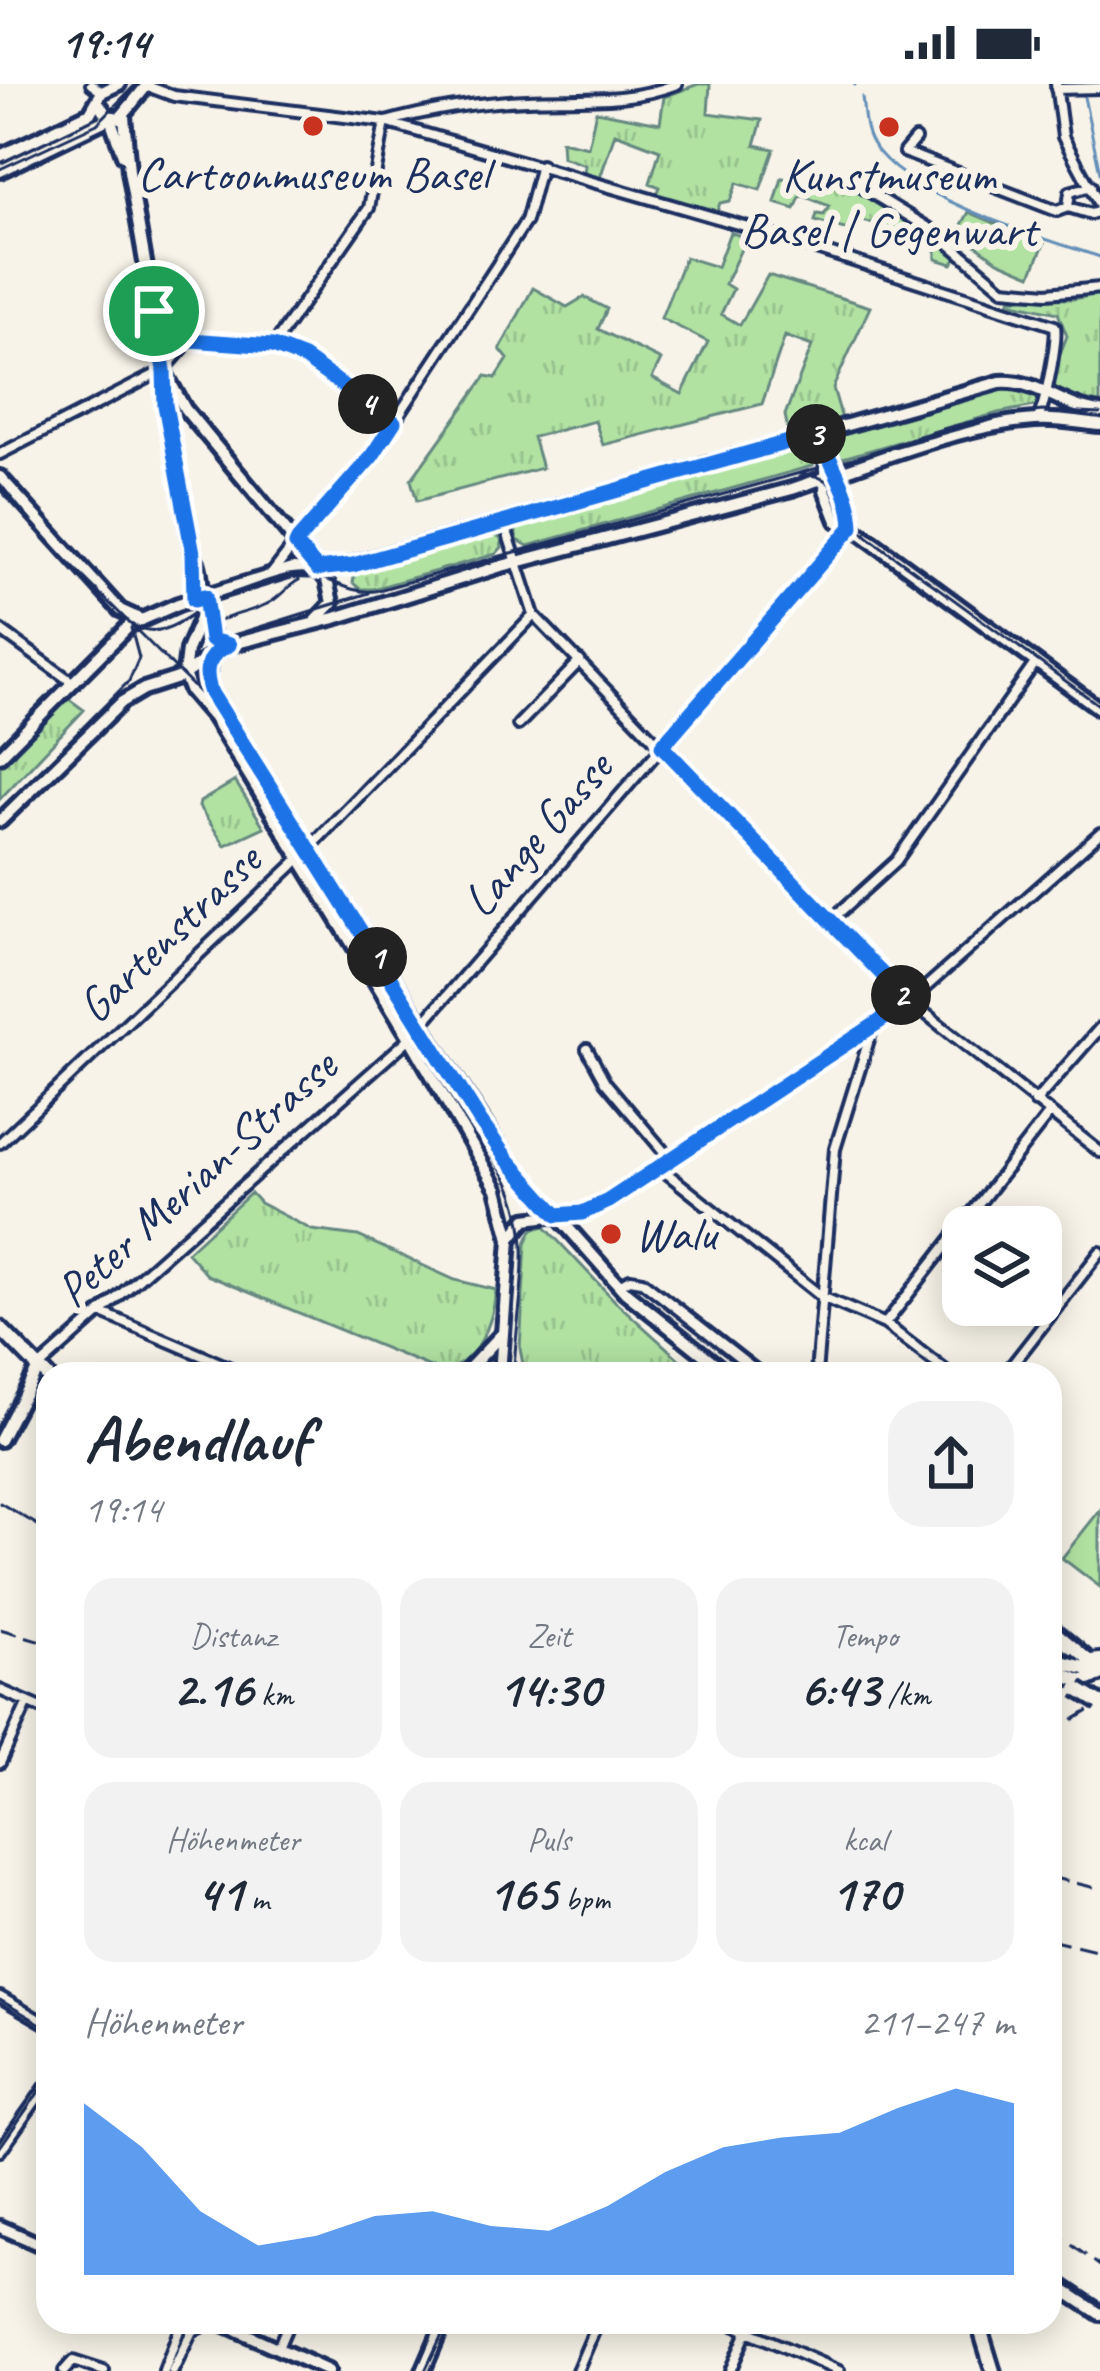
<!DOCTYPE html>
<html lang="de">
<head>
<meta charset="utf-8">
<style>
  :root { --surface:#fff; --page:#f2f2f3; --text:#1f2937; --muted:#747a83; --accent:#1a73e8 }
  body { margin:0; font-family:Caveat,sans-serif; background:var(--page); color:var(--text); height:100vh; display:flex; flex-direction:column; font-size:45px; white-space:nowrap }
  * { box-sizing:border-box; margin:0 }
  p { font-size:39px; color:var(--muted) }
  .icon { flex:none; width:66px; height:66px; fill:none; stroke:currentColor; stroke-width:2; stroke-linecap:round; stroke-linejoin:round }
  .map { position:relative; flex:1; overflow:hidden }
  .details { position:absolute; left:36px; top:1278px; width:1026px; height:972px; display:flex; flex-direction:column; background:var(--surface); border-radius:36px; box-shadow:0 6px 30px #0003 }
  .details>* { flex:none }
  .controls { position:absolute; left:942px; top:1122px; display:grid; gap:24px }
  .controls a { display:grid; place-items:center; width:120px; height:120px; border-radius:24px; background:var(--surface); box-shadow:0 6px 30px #0003; font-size:60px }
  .pin { position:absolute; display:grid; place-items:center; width:102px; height:102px; color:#fff; margin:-51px; border:6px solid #fff; border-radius:50%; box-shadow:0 3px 12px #0007 }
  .km { position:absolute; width:60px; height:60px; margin:-30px; border-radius:50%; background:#222; color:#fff; font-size:33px; line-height:60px; text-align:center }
  .round { display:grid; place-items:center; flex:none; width:126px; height:126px; border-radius:36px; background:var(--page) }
  .overview { display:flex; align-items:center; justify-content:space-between; height:204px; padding:0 48px }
  h1 { font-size:66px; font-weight:800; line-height:90px }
  .metrics { display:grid; grid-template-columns:repeat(3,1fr); gap:18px; height:204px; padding:12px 48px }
  .metrics div { display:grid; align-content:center; border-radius:30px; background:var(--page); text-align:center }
  .metrics b { font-size:51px; font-weight:800 }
  .metrics small { font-size:33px; font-weight:400 }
  .metrics p { font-size:33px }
  .chart { height:336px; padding:24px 48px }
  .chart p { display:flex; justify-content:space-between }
  .chart svg { width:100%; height:216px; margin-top:12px; fill:var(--accent); opacity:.7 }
  .status { display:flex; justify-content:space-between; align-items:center; height:84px; padding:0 60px; background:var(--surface); direction:ltr }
  .status svg { height:33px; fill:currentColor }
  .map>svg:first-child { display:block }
  .grass { fill:url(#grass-tufts); stroke:#668880; stroke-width:3 }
  .garden { fill:#b1e2a2; stroke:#668880; stroke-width:3 }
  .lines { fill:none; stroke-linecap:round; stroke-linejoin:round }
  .stream { stroke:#648eb8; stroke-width:3 }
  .street-casing { stroke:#1b2f5e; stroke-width:16 }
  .secondary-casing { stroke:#1b2f5e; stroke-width:20 }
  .primary-casing { stroke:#1b2f5e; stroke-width:21 }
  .highway-casing { stroke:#1b2f5e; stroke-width:22 }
  .street { stroke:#f7f3e8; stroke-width:8 }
  .secondary { stroke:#f7f3e8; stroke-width:10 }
  .primary { stroke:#f7f3e8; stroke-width:12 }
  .highway { stroke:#f7f3e8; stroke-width:14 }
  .tram { stroke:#1b2f5e; stroke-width:3 }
  .rail { stroke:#1b2f5e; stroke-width:3; stroke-dasharray:18 9; stroke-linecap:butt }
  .primary-bridge-casing { stroke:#1b2f5e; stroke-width:21; stroke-linecap:butt }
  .primary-bridge { stroke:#f7f3e8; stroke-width:12 }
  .route-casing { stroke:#fff; stroke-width:24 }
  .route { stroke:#1a73e8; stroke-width:15 }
  .poi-dot { fill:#c8321e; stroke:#f7f3e8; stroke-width:4.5 }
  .labels { text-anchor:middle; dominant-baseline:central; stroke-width:12; stroke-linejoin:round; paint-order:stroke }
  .poi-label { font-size:48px; fill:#1b2f5e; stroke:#f7f3e8 }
  .street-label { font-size:48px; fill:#1b2f5e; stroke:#f7f3e8 }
</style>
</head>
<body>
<div class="status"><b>19:14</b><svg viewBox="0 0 49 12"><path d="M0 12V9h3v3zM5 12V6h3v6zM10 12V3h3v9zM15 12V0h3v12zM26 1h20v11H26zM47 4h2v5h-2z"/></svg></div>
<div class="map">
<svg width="1100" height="2287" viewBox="0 0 1100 2287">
  <defs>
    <pattern id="grass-tufts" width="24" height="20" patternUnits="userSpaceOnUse" patternTransform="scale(3)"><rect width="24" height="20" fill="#b1e2a2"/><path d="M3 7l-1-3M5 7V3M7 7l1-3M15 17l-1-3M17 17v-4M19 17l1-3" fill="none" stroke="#98c28e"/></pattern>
  </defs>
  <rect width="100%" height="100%" fill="#f7f3e8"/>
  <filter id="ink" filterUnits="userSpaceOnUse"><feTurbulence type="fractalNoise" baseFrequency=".00833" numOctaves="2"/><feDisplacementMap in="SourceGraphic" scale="24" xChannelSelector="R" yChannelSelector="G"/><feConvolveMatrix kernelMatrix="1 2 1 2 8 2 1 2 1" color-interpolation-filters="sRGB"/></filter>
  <g filter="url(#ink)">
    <path class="grass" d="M698,0H710L708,29L762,36L755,61L774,65L760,106L737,99L730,117L720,119L716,130L656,113L660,103L650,99L660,66L615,49L600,94L584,90L585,81L562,73L561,57L588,63L596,27L660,39L664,13Z
      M817,86L903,130L959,170L952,180L936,175V157L852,134L848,146L815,137L817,130L824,131L829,122L801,111L795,125L775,119L782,94L811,98Z
      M730,148L746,154L725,200L733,205L721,230L740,241L768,191L870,223L833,304L842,335L789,351L785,331L812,262L785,252L762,320L603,361L595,337L533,353L542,384L417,417L411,396L486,292L496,294L508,275L500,265L533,204L567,223L584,213L607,225L598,245L661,276L652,294L682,310L708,258L661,234L685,173L717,183Z
      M1100,210V321L1066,314L1055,306L1054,285L1067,252L1058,229L1009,218L1011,214L1073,215Z
      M1002,301L1032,306L1040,312V321L998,329L843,374L833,369L831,360L836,352Z
      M806,359L818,366V376L812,382L528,462L516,455V442L522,438Z
      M489,447L501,454L502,463L496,470L373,505H360L353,499L355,488L364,482Z
      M66,613L84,626L0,715V680Z
      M235,697L264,743L225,761L199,723L200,718Z
      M251,1109L260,1119L312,1146L358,1152L455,1196L496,1206C493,1239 478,1281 440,1287L207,1191L187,1168Z
      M544,1142L615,1217L691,1286L688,1290H525L520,1265L526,1159L532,1146Z"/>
    <path class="garden" d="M969,128L1044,160L1031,191L998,177L958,148Z
      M1100,1426V1503L1062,1474Z"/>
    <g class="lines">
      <path class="stream" d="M854,0L855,1
        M1083,8L1100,89
        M862,13C864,28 864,46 872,59C906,114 1039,153 1100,173"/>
      <g class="street-casing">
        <path id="street" d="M91,0L102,8
          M1056,0L1063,53L1100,122
          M147,2L174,12L385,38L748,143L1055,242C1058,256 1045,322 1038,334
          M1056,5L1100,4
          M386,38C432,25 479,18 527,16C579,14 628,19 677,0
          M915,55L904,68L1057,127L1068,123
          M853,88L863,104L937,149L1003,205
          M1091,102L1070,108L1068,123L1091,130L1100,127
          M1003,205L1047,209L1100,204
          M154,227L171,233L190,256
          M190,256L273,262L304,274L394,338
          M273,262L369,124L385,38
          M0,370L164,286L190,256
          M504,438L534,531L896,906L1100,1068
          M270,492L307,444L372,372L526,137L541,81
          M0,546L72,598
          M518,641L580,577
          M830,837L896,777L1036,578
          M587,965L605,998L671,1076
          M1035,1018L1100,944
          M0,1059L292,782L534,531
          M659,1083L822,1213L885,1240L950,1290
          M557,1131L582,1128L601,1121L909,918L1100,749
          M619,1201L630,1195L642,1197L761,1290
          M100,1228L245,1290
          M885,1240L1049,1030
          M39,1283L410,954L852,443
          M698,1290L710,1276
          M816,1290L835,1065L872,946
          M1005,1290L1100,1168
          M1050,1552L1072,1565
          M0,1606L48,1627
          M0,1679L28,1618
          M0,1913L48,1941
          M0,2067L48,1999
          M727,2238L839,2287
          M278,2264L289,2238
          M64,2287L73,2277L104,2287
          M164,2287L182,2238
          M173,2287L192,2247L213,2238
          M577,2287L598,2238
          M730,2287L751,2238"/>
      </g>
      <g class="secondary-casing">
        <path id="secondary" d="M98,18L107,32L120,34L148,0
          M124,32L129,87L164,286L165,321L192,469L194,516
          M110,34L123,71
          M0,72L90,29L102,8L119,0
          M0,87L110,34
          M165,289L185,325L327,496L332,519L316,536
          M820,349C829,382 851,406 852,443
          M827,374L825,406L837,437L852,443L1100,625
          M0,393L120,526L142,536
          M197,478C206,502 199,556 226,562
          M206,521L187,566L184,590L190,606L214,634L410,954L497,1105L510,1155
          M210,575L207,597L214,615L507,1075L625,1208L728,1290
          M0,672L130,541L178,520L292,485L327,486L353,480L1000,298C1037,295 1063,324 1100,328
          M0,737L122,618L144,605L178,594L229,561L335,534L498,483L792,405C865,381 959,341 1035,336C1056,334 1079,339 1100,341
          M465,1289L501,1251
          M500,1290L510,1155L526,1135L557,1131
          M0,1356L38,1284
          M1050,1543L1096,1582
          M0,2143L48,2164
          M1050,2197L1100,2230
          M219,2238L328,2287
          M423,2287L444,2238"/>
      </g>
      <g class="primary-casing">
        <path id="primary" d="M0,1244L48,1293
          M463,1290H495
          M1050,1575L1100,1588
          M1050,1585L1082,1598L1100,1590
          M978,2238L993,2287"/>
      </g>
      <g class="highway-casing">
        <path id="highway" d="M1092,1578L1100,1577"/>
      </g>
      <use href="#street" class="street"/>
      <use href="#secondary" class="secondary"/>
      <use href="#primary" class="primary"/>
      <use href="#highway" class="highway"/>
      <path class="tram" d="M0,85L97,40L136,0
        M800,390C842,389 843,429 868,453L1100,622
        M0,400L45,455L222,631L507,1096C538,1156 515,1226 514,1290
        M129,539C170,564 193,520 230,510C253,503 289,485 312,491C335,496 350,510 375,507L1005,332L1042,327L1100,330
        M196,567C207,529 236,535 267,520C279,515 287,502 299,496
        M199,580L204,566L218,556L369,509
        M0,727L129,597L139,574L131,544
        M0,1419L48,1447
        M0,1916L48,1944
        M0,2063L48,1995
        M1050,2184L1100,2218
        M425,2287L448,2238"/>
      <path class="rail" d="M0,1545L48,1559
        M1050,1627L1100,1598
        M1050,1650L1100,1620
        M1050,1793L1100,1805
        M1050,1855L1100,1867
        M1050,2145L1100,2182"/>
      <g class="primary-bridge-casing">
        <path id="primary-bridge" d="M1077,1605L1100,1619"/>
      </g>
      <use href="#primary-bridge" class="primary-bridge"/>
    </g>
  </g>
  <g class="lines" filter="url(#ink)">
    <g class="route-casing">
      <path id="route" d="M154,227L171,233L190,256L273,262L304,274L394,338L372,372L298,456L296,460L317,485L353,481L820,349C829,382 851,406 852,443L662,662L909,918L608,1117L582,1129L557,1131L507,1075L480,1037L211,609C203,586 206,571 229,561L211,556L205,512L194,516L193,469L165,321L164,286Z"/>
    </g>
    <use href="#route" class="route"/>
  </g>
  <g class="poi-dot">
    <circle cx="313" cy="42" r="12"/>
    <circle cx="889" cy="43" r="12"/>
    <circle cx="611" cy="1150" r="12"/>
  </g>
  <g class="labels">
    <g class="poi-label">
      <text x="313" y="90">Cartoonmuseum Basel</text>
      <text x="889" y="91">Kunstmuseum<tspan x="889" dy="55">Basel | Gegenwart</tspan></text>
      <text x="635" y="1150" text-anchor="start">Walu</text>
    </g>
    <g class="street-label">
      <text transform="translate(537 750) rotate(-49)">Lange Gasse</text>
      <text transform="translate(169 849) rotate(-44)">Gartenstrasse</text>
      <text transform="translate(196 1094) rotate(-42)">Peter Merian-Strasse</text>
    </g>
  </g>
</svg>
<div class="controls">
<a><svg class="icon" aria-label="layers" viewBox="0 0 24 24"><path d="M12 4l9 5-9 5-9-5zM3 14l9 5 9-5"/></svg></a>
</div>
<div class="pin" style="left:154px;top:227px;background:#1e9e55"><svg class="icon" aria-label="arrive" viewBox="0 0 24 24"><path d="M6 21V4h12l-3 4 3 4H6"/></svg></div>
<b class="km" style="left:377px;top:873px">1</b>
<b class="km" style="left:901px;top:911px">2</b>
<b class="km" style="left:816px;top:350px">3</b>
<b class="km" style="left:368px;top:320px">4</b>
<section class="details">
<div class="overview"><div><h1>Abendlauf</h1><p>19:14</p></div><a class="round"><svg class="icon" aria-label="share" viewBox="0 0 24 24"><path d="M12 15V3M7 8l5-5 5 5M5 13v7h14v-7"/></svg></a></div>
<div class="metrics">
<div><p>Distanz</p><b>2.16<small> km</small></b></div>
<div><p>Zeit</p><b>14:30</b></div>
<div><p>Tempo</p><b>6:43<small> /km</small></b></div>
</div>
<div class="metrics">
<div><p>Höhenmeter</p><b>41<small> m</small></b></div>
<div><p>Puls</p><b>165<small> bpm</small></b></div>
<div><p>kcal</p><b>170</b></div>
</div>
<div class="chart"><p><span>Höhenmeter</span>211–247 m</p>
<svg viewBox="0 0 160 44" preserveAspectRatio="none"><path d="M0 44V9L10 18L20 31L30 38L40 36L50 32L60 31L70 34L80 35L90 30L100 23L110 18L120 16L130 15L140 10L150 6L160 9V44z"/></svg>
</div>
</section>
</div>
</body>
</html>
